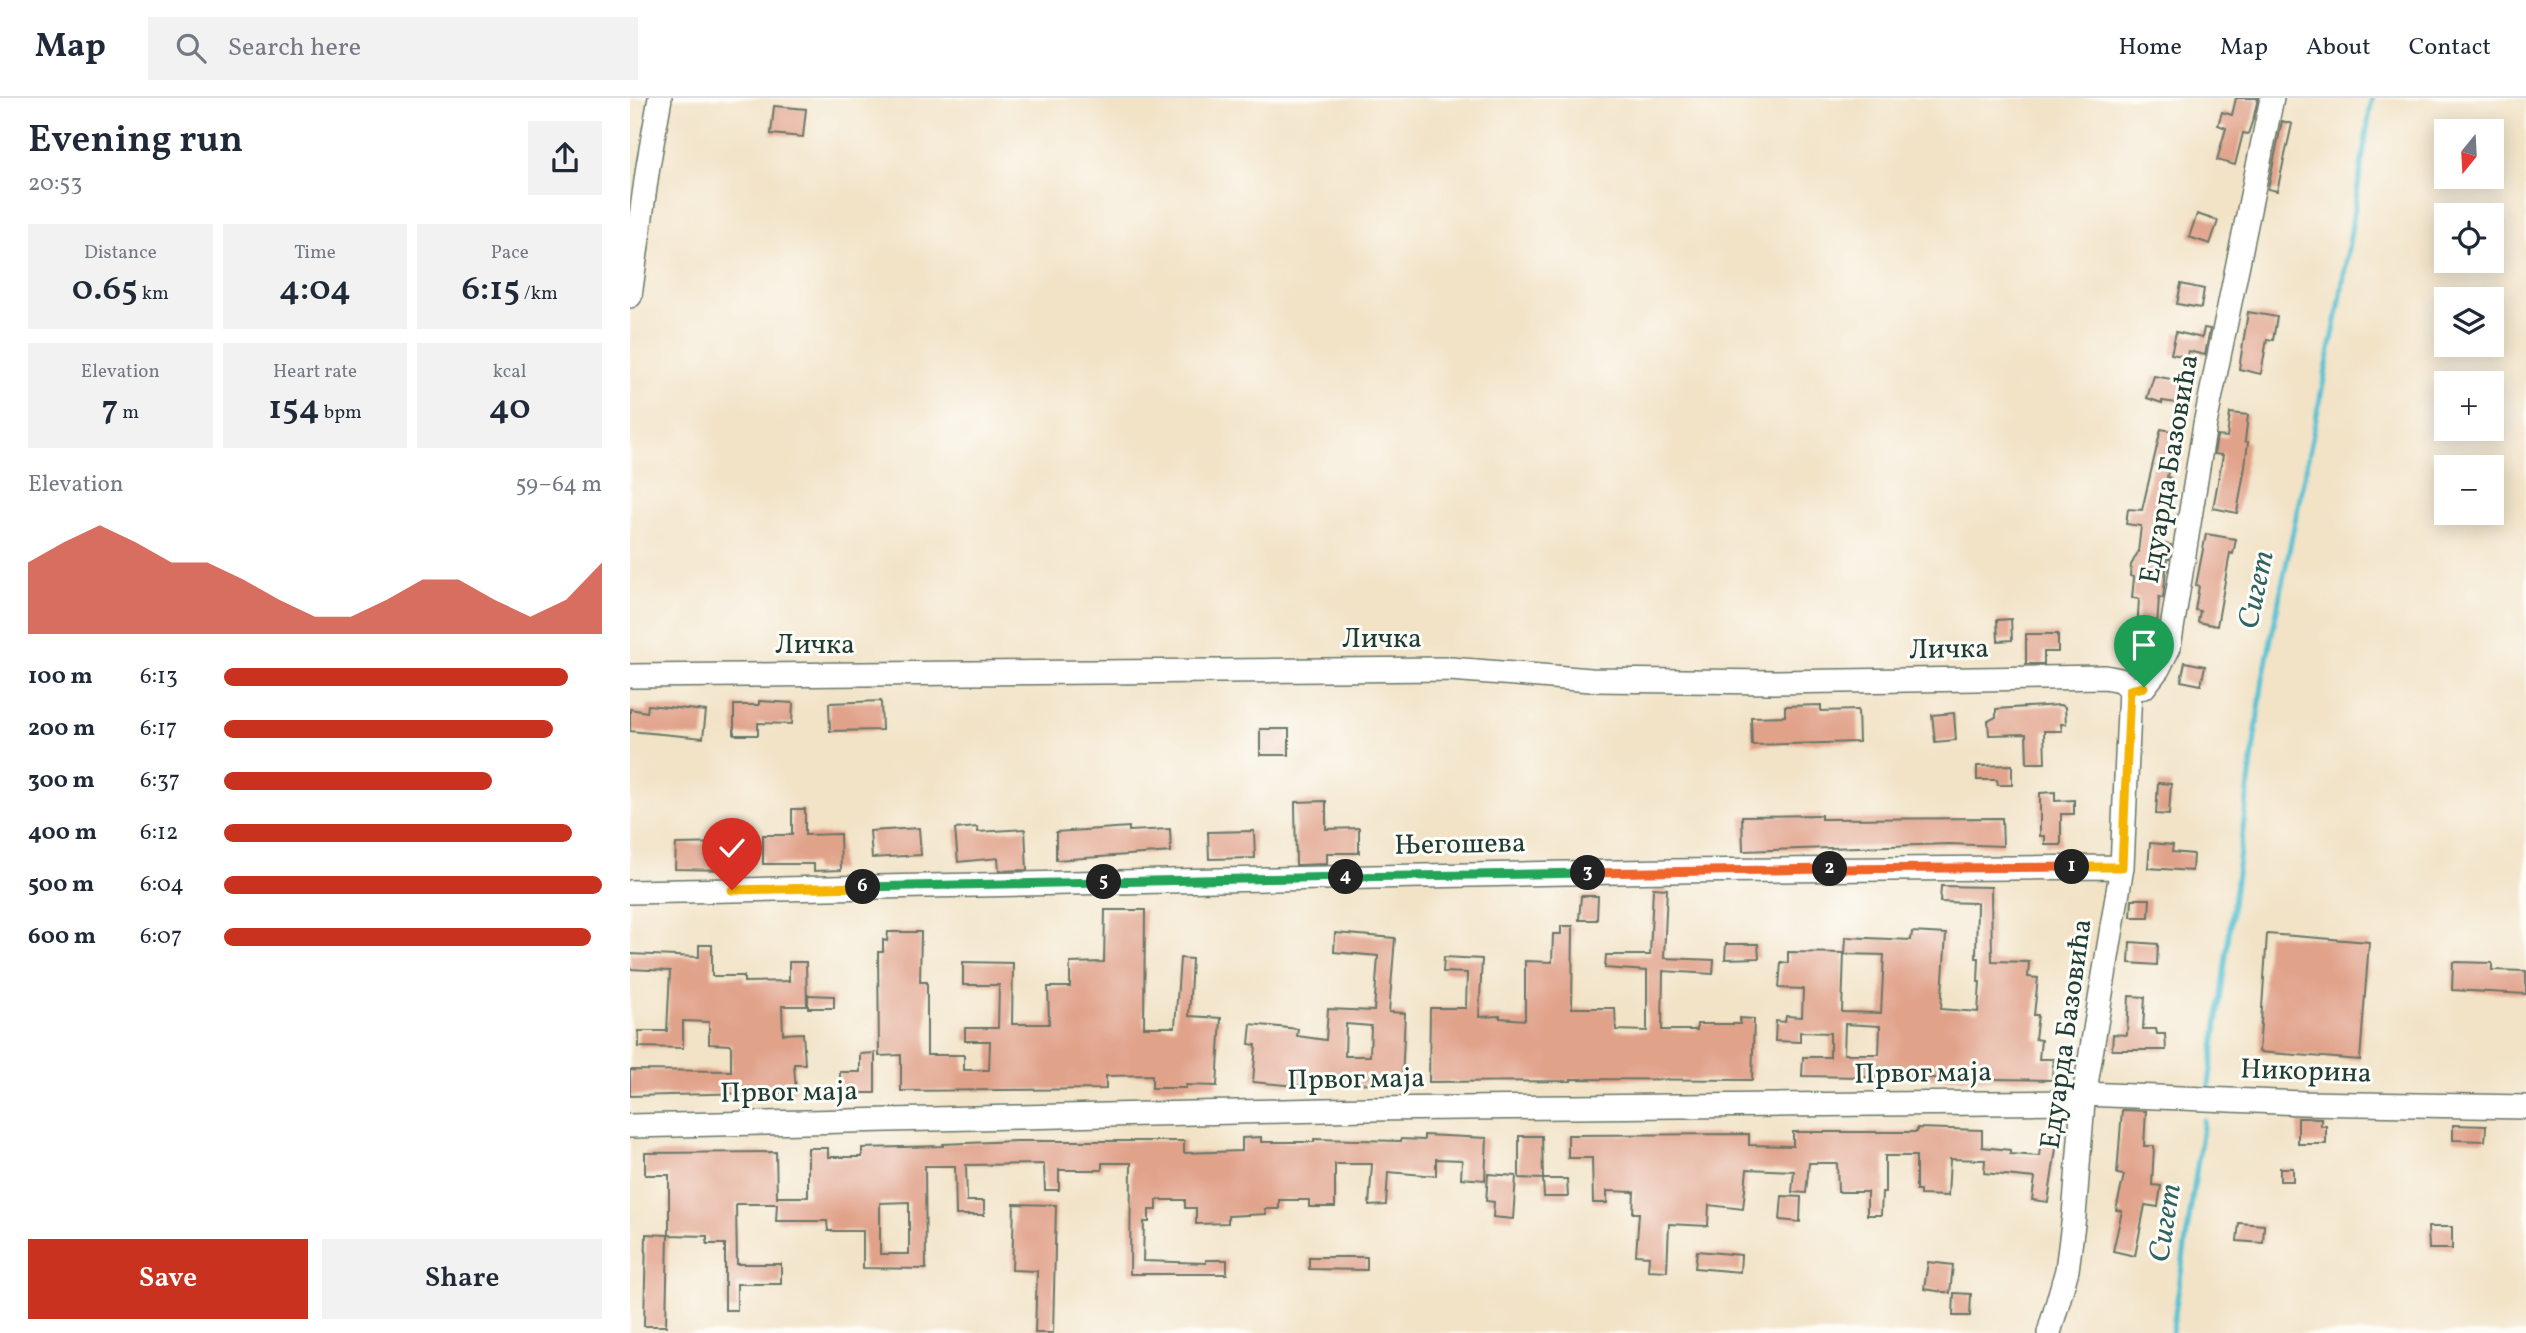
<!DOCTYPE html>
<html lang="en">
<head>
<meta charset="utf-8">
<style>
  :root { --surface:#fff; --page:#f2f2f3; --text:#1f2937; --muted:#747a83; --line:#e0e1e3; --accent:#c8321e }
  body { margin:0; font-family:Vollkorn,serif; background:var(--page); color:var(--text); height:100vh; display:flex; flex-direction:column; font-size:26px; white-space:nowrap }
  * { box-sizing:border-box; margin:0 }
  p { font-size:23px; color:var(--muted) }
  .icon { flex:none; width:38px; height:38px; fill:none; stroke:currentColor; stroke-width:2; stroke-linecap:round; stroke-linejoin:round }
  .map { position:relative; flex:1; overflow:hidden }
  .drawer { display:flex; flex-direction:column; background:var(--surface); width:630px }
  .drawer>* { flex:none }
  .needle { width:46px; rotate:198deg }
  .buttons { position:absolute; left:1804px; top:21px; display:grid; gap:14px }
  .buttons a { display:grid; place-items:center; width:70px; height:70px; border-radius:0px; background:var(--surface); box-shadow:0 4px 18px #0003; font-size:35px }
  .pin { position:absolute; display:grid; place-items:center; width:60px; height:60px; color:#fff; margin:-72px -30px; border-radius:50% 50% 50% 0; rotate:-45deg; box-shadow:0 0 7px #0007 }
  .pin .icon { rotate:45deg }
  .km { position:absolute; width:35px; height:35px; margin:-18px; border-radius:50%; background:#222; color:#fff; font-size:19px; line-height:35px; text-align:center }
  .round { display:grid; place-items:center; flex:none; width:74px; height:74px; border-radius:0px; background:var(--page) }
  .head { display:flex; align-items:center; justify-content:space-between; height:119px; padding:0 28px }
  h1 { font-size:38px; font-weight:600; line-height:52px }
  .metrics { display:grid; grid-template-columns:repeat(3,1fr); gap:10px; height:119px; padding:7px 28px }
  .metrics div { display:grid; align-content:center; border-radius:0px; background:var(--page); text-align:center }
  .metrics b { font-size:35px; font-weight:600 }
  .metrics small { font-size:19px; font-weight:400 }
  .metrics p { font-size:19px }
  .chart { height:196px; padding:14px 28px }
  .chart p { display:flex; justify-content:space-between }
  .chart svg { width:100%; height:126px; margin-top:7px; fill:var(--accent); opacity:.7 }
  .action { display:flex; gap:14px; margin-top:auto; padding:14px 28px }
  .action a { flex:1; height:80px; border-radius:0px; background:var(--accent); color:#fff; font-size:28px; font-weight:600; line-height:80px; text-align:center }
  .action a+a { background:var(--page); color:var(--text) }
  ul { padding:0 28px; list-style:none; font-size:23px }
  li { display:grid; grid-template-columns:112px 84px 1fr; align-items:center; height:52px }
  li i { height:18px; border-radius:9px; background:var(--accent) }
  header { display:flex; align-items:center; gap:42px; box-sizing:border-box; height:98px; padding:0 35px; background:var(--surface); border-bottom:2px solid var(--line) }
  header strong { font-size:33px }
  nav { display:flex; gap:38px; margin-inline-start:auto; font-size:24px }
  .search { width:490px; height:63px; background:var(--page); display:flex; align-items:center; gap:18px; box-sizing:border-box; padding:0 24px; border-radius:0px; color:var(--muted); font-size:26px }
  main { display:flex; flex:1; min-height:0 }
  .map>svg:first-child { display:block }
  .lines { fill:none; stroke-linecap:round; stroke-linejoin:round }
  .stream { stroke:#55c0d1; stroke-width:5 }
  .building { fill:#e1a28a; fill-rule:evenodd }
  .minor-casing { stroke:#697767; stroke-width:26 }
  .minor { stroke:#fff; stroke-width:23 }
  .split-1-casing { stroke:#fff; stroke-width:14 }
  .split-2-casing { stroke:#fff; stroke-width:14 }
  .split-3-casing { stroke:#fff; stroke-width:14 }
  .split-4-casing { stroke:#fff; stroke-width:14 }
  .split-5-casing { stroke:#fff; stroke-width:14 }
  .split-6-casing { stroke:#fff; stroke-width:14 }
  .split-7-casing { stroke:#fff; stroke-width:14 }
  .split-1 { stroke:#f5b400; stroke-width:9 }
  .split-2 { stroke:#f0652b; stroke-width:9 }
  .split-3 { stroke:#f0652b; stroke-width:9 }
  .split-4 { stroke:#22a559; stroke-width:9 }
  .split-5 { stroke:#22a559; stroke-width:9 }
  .split-6 { stroke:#22a559; stroke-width:9 }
  .split-7 { stroke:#f5b400; stroke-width:9 }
  .labels { text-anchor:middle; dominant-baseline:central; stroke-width:6; stroke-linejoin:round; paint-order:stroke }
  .street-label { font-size:28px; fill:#1f3d34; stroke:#fdfcf7 }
  .water-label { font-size:30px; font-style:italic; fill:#2f6463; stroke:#fdfcf7 }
</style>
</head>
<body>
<header>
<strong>Map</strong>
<div class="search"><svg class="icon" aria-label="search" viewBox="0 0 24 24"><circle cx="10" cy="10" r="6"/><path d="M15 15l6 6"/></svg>Search here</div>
<nav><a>Home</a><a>Map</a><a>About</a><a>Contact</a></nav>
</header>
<main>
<section class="drawer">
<div class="head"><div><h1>Evening run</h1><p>20:53</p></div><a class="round"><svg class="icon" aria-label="share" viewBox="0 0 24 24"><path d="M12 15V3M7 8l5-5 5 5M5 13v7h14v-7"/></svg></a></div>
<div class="metrics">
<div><p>Distance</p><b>0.65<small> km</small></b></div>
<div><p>Time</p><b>4:04</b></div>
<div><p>Pace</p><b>6:15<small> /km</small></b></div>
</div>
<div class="metrics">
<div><p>Elevation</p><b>7<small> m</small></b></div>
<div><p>Heart rate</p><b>154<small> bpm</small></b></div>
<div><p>kcal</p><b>40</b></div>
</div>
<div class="chart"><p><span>Elevation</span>59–64 m</p>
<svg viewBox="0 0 160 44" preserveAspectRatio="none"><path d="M0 44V19L10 12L20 6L30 12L40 19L50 19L60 25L70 32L80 38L90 38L100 32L110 25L120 25L130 32L140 38L150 32L160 19V44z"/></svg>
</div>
<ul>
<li><b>100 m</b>6:13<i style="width:91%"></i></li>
<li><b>200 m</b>6:17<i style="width:87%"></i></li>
<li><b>300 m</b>6:37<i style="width:71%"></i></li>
<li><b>400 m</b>6:12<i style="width:92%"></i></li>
<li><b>500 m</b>6:04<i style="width:100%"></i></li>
<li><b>600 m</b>6:07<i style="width:97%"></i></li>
</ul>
<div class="action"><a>Save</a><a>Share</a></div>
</section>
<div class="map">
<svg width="1896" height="1235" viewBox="0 0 1896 1235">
  <rect width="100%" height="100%" fill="#fdfcf7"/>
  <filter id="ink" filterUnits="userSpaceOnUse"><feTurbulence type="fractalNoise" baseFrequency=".0143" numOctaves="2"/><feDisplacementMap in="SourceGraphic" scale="14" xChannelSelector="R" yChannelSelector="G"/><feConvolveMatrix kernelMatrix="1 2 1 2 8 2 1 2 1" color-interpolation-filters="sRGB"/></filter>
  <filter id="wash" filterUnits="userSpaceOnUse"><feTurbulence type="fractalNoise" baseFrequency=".00686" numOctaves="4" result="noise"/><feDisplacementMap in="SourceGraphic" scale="28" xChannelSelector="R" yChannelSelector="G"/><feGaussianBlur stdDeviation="1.57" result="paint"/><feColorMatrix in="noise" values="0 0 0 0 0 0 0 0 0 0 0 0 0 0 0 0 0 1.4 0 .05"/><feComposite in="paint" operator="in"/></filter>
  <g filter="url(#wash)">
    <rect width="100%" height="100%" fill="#f2e3c7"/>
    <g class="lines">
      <path class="stream" d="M1578,994L1633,580L1709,208L1742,0
        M1542,1235L1574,1022"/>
    </g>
    <g id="blocks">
      <path class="building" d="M1606,0H1628L1624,18L1618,36L1613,35L1605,67L1587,62L1596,30L1588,27L1592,14L1602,17Z
        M144,8L176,11L173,39L141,36Z
        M1652,23L1662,26L1647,93L1638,91Z
        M1567,116L1588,123L1580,146L1559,139Z
        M1551,186L1574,191L1571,210L1547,206Z
        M1618,214L1647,219L1643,242L1637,241L1631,276L1609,271Z
        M1574,230L1580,231L1575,257L1558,253L1557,259L1541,256L1546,234L1572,240Z
        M1524,278L1558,284L1554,306L1532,303V305L1517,300Z
        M1600,315L1618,317L1615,343L1618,344L1615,368L1607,415L1583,410L1593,357L1584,356L1587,338L1597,339Z
        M1531,331L1547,334L1537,379L1541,380L1536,403L1533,402L1529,445L1541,447L1539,461H1537L1533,500L1529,499L1526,545L1523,550L1506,549L1509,501L1502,500L1504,479L1500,478L1501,467L1508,454L1511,428L1496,426L1498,411L1512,412Z
        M1576,436L1606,441L1603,456L1600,455L1587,528L1568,524L1570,513L1565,512L1569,488L1566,487Z
        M1381,521L1382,542L1368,543L1367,522Z
        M1396,536H1428V554H1414V566H1396Z
        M1555,564L1575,568L1571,587L1551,583Z
        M129,603L163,605L162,626L128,625V637H104V607H129Z
        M251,603L252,632L200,633L199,605Z
        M18,607L76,613L73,640L0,633V611L17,614Z
        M1191,607V613L1228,612L1229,644L1122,647L1121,619L1155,618V608Z
        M1430,607L1435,609L1436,626H1431L1432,633H1414L1415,665H1397L1396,636L1359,637L1358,623L1366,619V611Z
        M1324,615L1326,642L1305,644L1302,617Z
        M630,631H659V657H630Z
        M1382,667V687H1368L1367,682H1347V668Z
        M1528,685L1541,686L1539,717L1526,716Z
        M1425,694V703L1444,702V716H1431V747H1415V738H1410V695Z
        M696,703V731L729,730V755H697V766L666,767L665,704Z
        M162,711H175V737L210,736L211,772L184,773V766H133V737H162Z
        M1191,717V721L1372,720L1373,748L1318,746L1113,753L1112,718Z
        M347,729L348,734L395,731L397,772L369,773L368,760L328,764L325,731Z
        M499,729V733L540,731L541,754L426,762V734Z
        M289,730L291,757L242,760L240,733Z
        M624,733L625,760L579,761L578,734Z
        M99,745V772L45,771L46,746Z
        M1520,745L1543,747L1542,754L1563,756L1562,773L1518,770Z
        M1311,788L1361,789L1362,863L1399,864L1398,879L1408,880L1404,917H1408L1405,941L1411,942L1409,961H1423L1422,982L1172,978L1173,959H1200V935L1170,934V944L1145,943L1146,923L1155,924L1156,918L1172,919L1173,891L1149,890L1151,864L1158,865V854L1214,855L1212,914L1251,915L1254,857L1215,856L1216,839L1281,842L1282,834L1316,836L1311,911L1348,914L1350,884H1348L1349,860H1346L1347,805L1310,804ZM1215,926L1250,928L1249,956H1214Z
        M1023,790L1037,791L1034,860L1084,862L1083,876L1033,873L1032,932H1067V926H1110V920L1124,921L1122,982L941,981V983L799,984L800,910H836L837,875L813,874L814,859L852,861L849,919L870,918V920L895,922V863L922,864L923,836H931V828H943L942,910H985L986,932L1017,933V873L975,870L976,857H1020Z
        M951,798H968L967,822H949Z
        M1502,801H1520L1519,819H1501Z
        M475,812H515L514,929H545L550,860L562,861L559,918L591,920L587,988L556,987V990H522V977L476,978V991L271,993V957L249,958L248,854H253V842L257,843L258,834H291L290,884H297V957H334V972H359L360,943H335V930H368L369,887H333V864L383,865L382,926H419L418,889H440V865L474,864Z
        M705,835L765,840L759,914L775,915L772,984L665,988L623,984L626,947L619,946L621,926L668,931L667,938L696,942L698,911L744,913L748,858L704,854ZM716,926L741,928L740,958H715Z
        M1637,836L1739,844L1730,962L1629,954Z
        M1500,844L1528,846L1527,867L1499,865Z
        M1096,846H1128L1129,860L1095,861Z
        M69,847H82V878H114V884L159,883V864H176L177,908H152L153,936L173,935L175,966H164L166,994L0,998V972L101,973V947L79,946V924L53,923V950L9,949V933H37L40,873L0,871V856L69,859Z
        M1823,864L1862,865V872L1896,873V896L1822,892Z
        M178,897L204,898V910H178Z
        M1499,898L1515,899L1513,931H1526L1527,936H1535L1536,952H1482L1483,936L1497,937Z
        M245,955V995H210V974H230V956Z
        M1492,1012L1516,1013L1514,1048H1524L1522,1087L1531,1088L1528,1109L1515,1107L1505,1158L1483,1153L1492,1113L1486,1112L1494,1077L1487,1076Z
        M1668,1020H1691V1028H1696V1046H1668Z
        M1823,1027L1856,1028L1855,1043L1823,1042Z
        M1287,1030L1352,1032V1049L1380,1052V1056L1409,1058L1411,1042L1427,1044L1418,1104L1402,1102L1405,1080L1354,1075L1355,1062L1320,1061L1318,1098L1290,1097V1093H1286V1058H1255V1094H1252L1251,1117H1237V1094H1208L1207,1065H1179L1176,1095L1162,1094L1164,1073L1117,1071L1113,1111L1079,1107L1078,1128L1039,1126L1037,1173L1018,1172L1019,1158L1006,1157L1009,1115H1003L1004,1094L977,1093V1105H963L962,1060H938V1037L1119,1036V1047L1163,1048V1034H1287Z
        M794,1037L857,1040L855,1082L831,1080L832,1062L806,1061V1078L758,1074L756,1107L739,1108L742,1066H705V1109H679V1102H649V1111H635L636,1116L598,1118V1125L566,1126V1110H555V1102H527V1112H519V1124H514L513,1163L576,1165V1162H597V1176H500L501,1065H472V1072H429V1092H415L414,1066L336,1067L337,1103H354V1117H326L325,1068H295L296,1171L233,1170V1133H198L197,1123H146L147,1106H106L107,1166H151V1186H107V1212H95V1146H77V1138L39,1137V1077H15V1055L146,1054L147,1101V1099H178V1050H198V1059H232V1050L313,1048V1046L386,1043H554V1055L612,1053V1040L631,1039V1044H684V1041L771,1043V1041L794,1042ZM279,1104V1156H250V1105Z
        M889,1038H912L913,1081L889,1080Z
        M1650,1070H1663V1083H1650Z
        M858,1076L886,1078L883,1121L863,1119L864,1104L856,1103Z
        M913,1081H937L938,1099H914Z
        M1152,1098L1171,1099L1170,1124L1150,1122Z
        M384,1106L426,1107L423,1235H405L407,1173L382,1172Z
        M1609,1125L1634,1127L1633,1145L1607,1143Z
        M1798,1129H1822V1151H1799Z
        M16,1136L38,1137L36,1228H14Z
        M1067,1153L1111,1157L1110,1174L1065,1170Z
        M679,1159H737V1172L679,1171Z
        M1298,1164L1323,1167L1320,1195L1294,1191Z
        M1324,1195L1341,1196L1340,1218H1323Z"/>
    </g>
  </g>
  <g filter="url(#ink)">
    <use href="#blocks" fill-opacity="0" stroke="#697767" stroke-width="2"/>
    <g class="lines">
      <g class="minor-casing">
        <path id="minor" d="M0,198L18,68L30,0
          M0,578L820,571L961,582L1145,584L1475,579L1490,582L1500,591
          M1500,591L1514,589L1528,571L1539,549L1575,326L1642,0
          M0,794L1039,773L1492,769
          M1454,996L1674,1005L1896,1009
          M0,1028L737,1011L1453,1004
          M1419,1235L1437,1172L1444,1118L1453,1004L1492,769L1500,591"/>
      </g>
      <use href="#minor" class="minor"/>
    </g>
  </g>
  <g class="lines" filter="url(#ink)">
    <g class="split-1-casing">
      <path id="split-1" d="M1442,769H1492L1500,592L1514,589"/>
    </g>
    <g class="split-2-casing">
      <path id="split-2" d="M1200,771L1442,769"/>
    </g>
    <g class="split-3-casing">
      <path id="split-3" d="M958,775L1200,771"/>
    </g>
    <g class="split-4-casing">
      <path id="split-4" d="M716,779L958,775"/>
    </g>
    <g class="split-5-casing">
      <path id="split-5" d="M474,784L716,779"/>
    </g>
    <g class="split-6-casing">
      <path id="split-6" d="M233,789L474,784"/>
    </g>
    <g class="split-7-casing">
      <path id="split-7" d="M102,792L233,789"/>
    </g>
    <use href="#split-1" class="split-1"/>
    <use href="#split-2" class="split-2"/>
    <use href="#split-3" class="split-3"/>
    <use href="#split-4" class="split-4"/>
    <use href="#split-5" class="split-5"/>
    <use href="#split-6" class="split-6"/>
    <use href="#split-7" class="split-7"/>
  </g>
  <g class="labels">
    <g class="street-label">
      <text transform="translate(1540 371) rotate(-80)">Едуарда Базовића</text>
      <text x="752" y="541">Личка</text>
      <text x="185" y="547">Личка</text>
      <text transform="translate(1319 552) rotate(-1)">Личка</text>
      <text transform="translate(830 747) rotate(-1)">Његошева</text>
      <text transform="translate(1437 936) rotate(-82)">Едуарда Базовића</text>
      <text transform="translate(1676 974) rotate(2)">Никорина</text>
      <text transform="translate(1293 976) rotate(-1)">Првог маја</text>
      <text transform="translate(726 982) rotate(-1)">Првог маја</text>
      <text transform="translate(159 995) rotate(-1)">Првог маја</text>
    </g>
    <g class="water-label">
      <text transform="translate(1627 492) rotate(-78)">Сигет</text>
      <text transform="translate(1536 1125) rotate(-81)">Сигет</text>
    </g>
  </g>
</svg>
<div class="buttons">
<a><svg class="needle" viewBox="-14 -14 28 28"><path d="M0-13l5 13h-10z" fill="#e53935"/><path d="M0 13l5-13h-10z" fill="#747a83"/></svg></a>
<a><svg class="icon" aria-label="locate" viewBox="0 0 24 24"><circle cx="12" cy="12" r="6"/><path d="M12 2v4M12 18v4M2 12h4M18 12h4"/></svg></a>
<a><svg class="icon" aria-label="layers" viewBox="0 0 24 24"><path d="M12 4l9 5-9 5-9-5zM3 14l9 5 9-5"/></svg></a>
<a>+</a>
<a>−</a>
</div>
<div class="pin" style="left:1514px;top:589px;background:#1e9e55"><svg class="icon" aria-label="arrive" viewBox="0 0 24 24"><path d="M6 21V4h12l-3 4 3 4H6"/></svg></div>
<div class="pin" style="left:102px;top:792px;background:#d93025"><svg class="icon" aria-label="check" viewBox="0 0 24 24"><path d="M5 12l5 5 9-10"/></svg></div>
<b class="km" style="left:1442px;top:769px">1</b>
<b class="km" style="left:1200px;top:771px">2</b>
<b class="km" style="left:958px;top:775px">3</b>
<b class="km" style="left:716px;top:779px">4</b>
<b class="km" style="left:474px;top:784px">5</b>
<b class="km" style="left:233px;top:789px">6</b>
</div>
</main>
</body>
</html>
